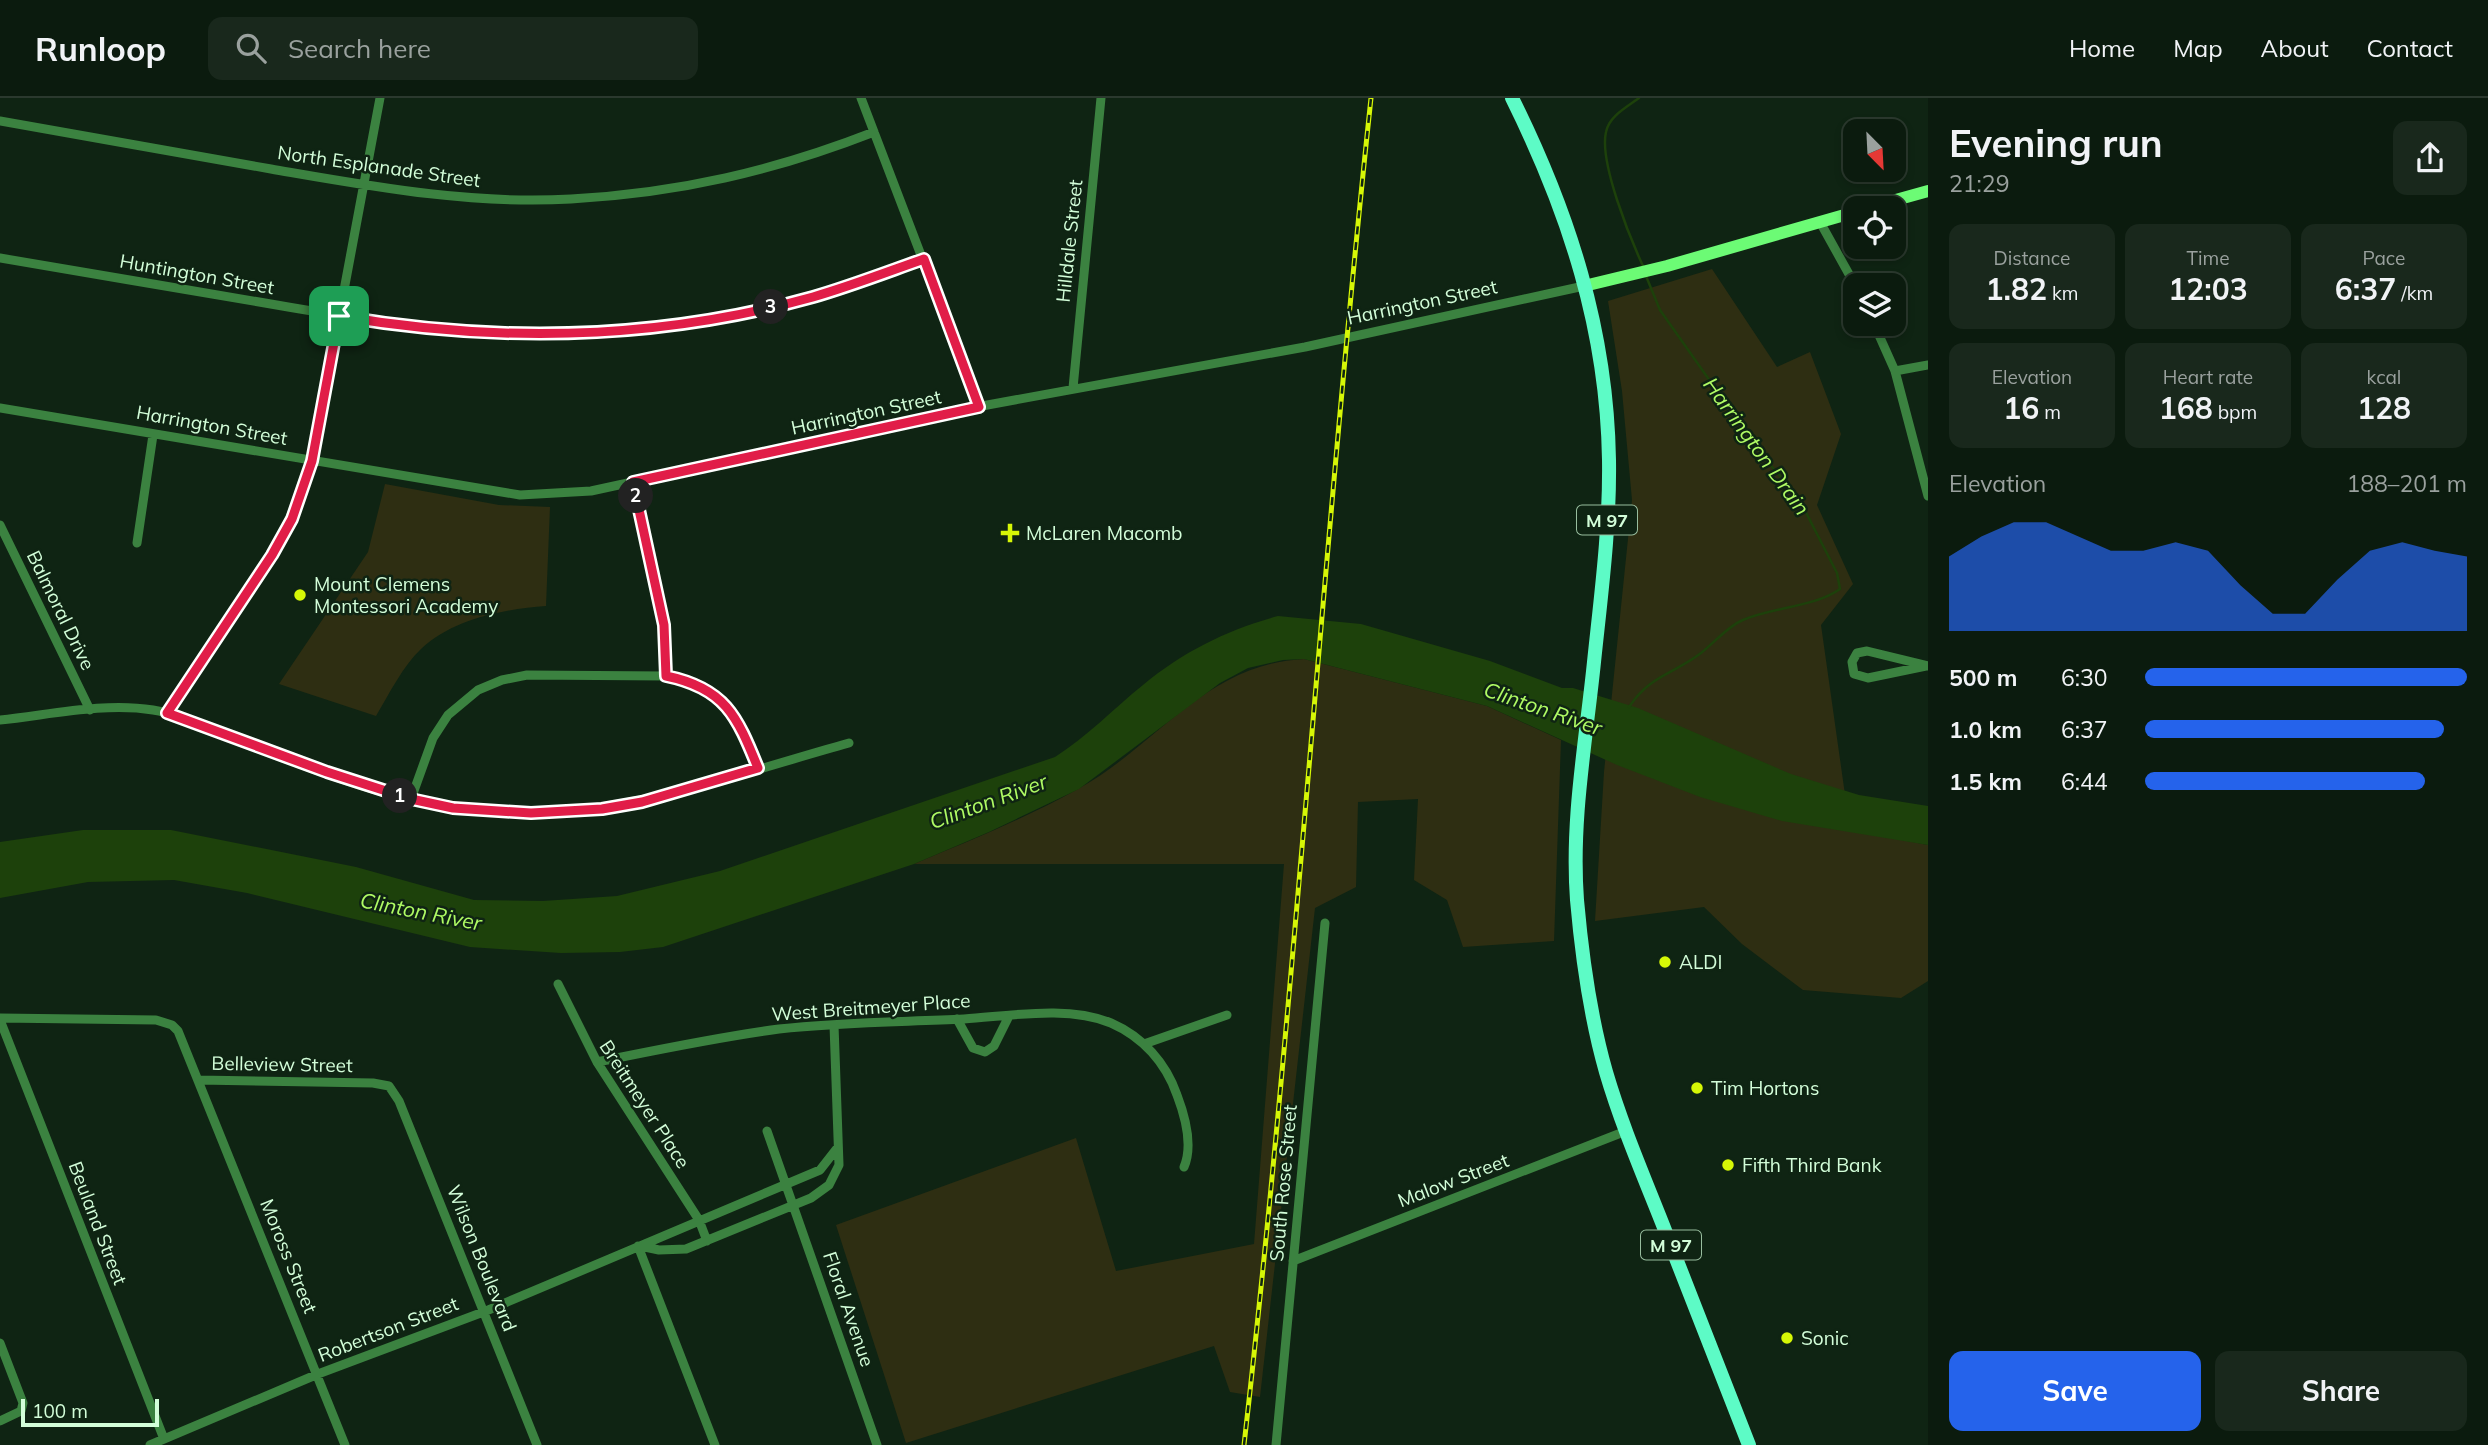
<!DOCTYPE html>
<html lang="en">
<head>
<meta charset="utf-8">
<style>
  :root { --surface:#0b1b0e; --page:#19281c; --text:#f1f3f6; --muted:#9aa19e; --line:#2b392e; --accent:#2563eb }
  body { margin:0; font-family:Mulish,sans-serif; background:var(--page); color:var(--text); height:100vh; display:flex; flex-direction:column; font-size:26px; white-space:nowrap }
  * { box-sizing:border-box; margin:0 }
  p { font-size:23px; color:var(--muted) }
  .icon { flex:none; width:38px; height:38px; fill:none; stroke:currentColor; stroke-width:2; stroke-linecap:round; stroke-linejoin:round }
  .map { position:relative; flex:1; overflow:hidden }
  .panel { display:flex; flex-direction:column; background:var(--surface); width:560px }
  .panel>* { flex:none }
  .needle { width:46px; rotate:156deg }
  .controls { position:absolute; left:1843px; top:21px; display:grid; gap:14px }
  .controls a { display:grid; place-items:center; width:63px; height:63px; border-radius:14px; background:var(--surface); box-shadow:0 4px 10px #0003,0 0 0 2px var(--line); font-size:35px }
  .scale { position:absolute; left:21px; bottom:18px; width:138px; box-sizing:border-box; padding-left:7px; border:4px solid #d3fed9; border-top:0; font-size:19px; line-height:24px; white-space:nowrap; color:#d3fed9; -webkit-text-stroke:5px #0f2413; paint-order:stroke }
  .pin { position:absolute; display:grid; place-items:center; width:60px; height:60px; color:#fff; margin:-30px; border-radius:14px; box-shadow:0 4px 10px #0006 }
  .km { position:absolute; width:35px; height:35px; margin:-18px; border-radius:50%; background:#222; color:#fff; font-size:19px; line-height:35px; text-align:center }
  .round { display:grid; place-items:center; flex:none; width:74px; height:74px; border-radius:14px; background:var(--page) }
  .head { display:flex; align-items:center; justify-content:space-between; height:119px; padding:0 21px }
  h1 { font-size:38px; font-weight:700; line-height:52px }
  .metrics { display:grid; grid-template-columns:repeat(3,1fr); gap:10px; height:119px; padding:7px 21px }
  .metrics div { display:grid; align-content:center; border-radius:14px; background:var(--page); text-align:center }
  .metrics b { font-size:30px; font-weight:700 }
  .metrics small { font-size:19px; font-weight:400 }
  .metrics p { font-size:19px }
  .chart { height:196px; padding:14px 21px }
  .chart p { display:flex; justify-content:space-between }
  .chart svg { width:100%; height:126px; margin-top:7px; fill:var(--accent); opacity:.7 }
  .cta { display:flex; gap:14px; margin-top:auto; padding:14px 21px }
  .cta a { flex:1; height:80px; border-radius:14px; background:var(--accent); color:#fff; font-size:28px; font-weight:700; line-height:80px; text-align:center }
  .cta a+a { background:var(--page); color:var(--text) }
  ul { padding:0 21px; list-style:none; font-size:23px }
  li { display:grid; grid-template-columns:112px 84px 1fr; align-items:center; height:52px }
  li i { height:18px; border-radius:9px; background:var(--accent) }
  header { display:flex; align-items:center; gap:42px; box-sizing:border-box; height:98px; padding:0 35px; background:var(--surface); border-bottom:2px solid var(--line) }
  header strong { font-size:33px }
  nav { display:flex; gap:38px; margin-inline-start:auto; font-size:24px }
  .search { width:490px; height:63px; background:var(--page); display:flex; align-items:center; gap:18px; box-sizing:border-box; padding:0 24px; border-radius:14px; color:var(--muted); font-size:26px }
  main { display:flex; flex:1; min-height:0 }
  .map>svg:first-child { display:block }
  .green { fill:#2e2e12 }
  .water { fill:#1d410b }
  .lines { fill:none; stroke-linecap:round; stroke-linejoin:round }
  .stream { stroke:#1d410b; stroke-width:2.5 }
  .street { stroke:#3b8240; stroke-width:9 }
  .secondary { stroke:#6cfb75; stroke-width:12 }
  .primary { stroke:#5dfbc6; stroke-width:14 }
  .rail-casing { stroke:#d6f706; stroke-width:5 }
  .rail { stroke:#0f2413; stroke-width:2.5; stroke-dasharray:8; stroke-linecap:butt }
  .route-casing { stroke:#fff; stroke-width:14 }
  .route { stroke:#e11d48; stroke-width:9 }
  .poi-dot { fill:#d6f706; stroke:#0f2413; stroke-width:2.5 }
  .labels { text-anchor:middle; dominant-baseline:central; stroke-width:5; stroke-linejoin:round; paint-order:stroke }
  .shield { fill:#0f2413; stroke:#98bd9e; stroke-width:2 }
  .shield-label { font-size:18px; font-weight:bold; fill:#d3fed9 }
  .street-label { font-size:19px; fill:#d3fed9; stroke:#0f2413 }
  .poi-label { font-size:19px; fill:#d3fed9; stroke:#0f2413; text-anchor:start }
  .water-label { font-size:21px; font-style:italic; fill:#affb64; stroke:#0f2413 }
</style>
</head>
<body>
<header>
<strong>Runloop</strong>
<div class="search"><svg class="icon" aria-label="search" viewBox="0 0 24 24"><circle cx="10" cy="10" r="6"/><path d="M15 15l6 6"/></svg>Search here</div>
<nav><a>Home</a><a>Map</a><a>About</a><a>Contact</a></nav>
</header>
<main>
<div class="map">
<svg width="1928" height="1347" viewBox="0 0 1928 1347">
  <rect width="100%" height="100%" fill="#0f2413"/>
  <path class="green" d="M1712,171L1777,269L1810,254L1841,336L1817,407L1853,486L1821,527L1850,732L1928,747V883L1901,900L1803,892L1742,846L1704,809L1595,823L1604,674L1632,402L1622,293L1608,203Z
    M385,386L499,407L550,409L546,508C504,511 453,521 421,551C403,568 389,596 376,618L279,586L368,454Z
    M1304,561L1487,608L1561,642L1554,843L1463,849L1447,802L1414,782L1418,701L1358,704L1356,789L1315,810L1260,1299L1230,1294L1214,1248L906,1345L836,1127L1076,1040L1116,1173L1254,1146L1284,766H914C969,743 1026,720 1078,691C1158,647 1205,566 1304,561Z"/>
  <path class="water" d="M1278,518L1361,526L1490,563L1562,590H1573L1638,610L1791,676L1859,697L1928,708V747L1782,723L1700,699L1617,667L1487,608L1304,561L1283,562L1248,570L1220,585L1079,691L989,734L914,766L663,849L620,854L561,855L470,849L247,795L174,782L88,784L0,800V744L83,732H171L356,769L474,802L543,803L617,798L720,773L1055,659C1088,638 1113,611 1143,587C1184,553 1227,532 1278,518Z"/>
  <g class="lines">
    <path class="stream" d="M1639,0C1627,9 1609,18 1606,34C1599,64 1630,140 1643,168
      M1629,609C1650,577 1674,576 1701,555C1714,545 1728,528 1743,522C1773,509 1815,509 1840,491L1837,475L1797,397L1765,361L1660,212L1646,178"/>
    <path class="street" d="M861,0L979,309
      M0,23C90,39 181,55 271,71C370,88 470,107 571,101C679,95 774,73 874,34
      M1820,124L1855,187
      M0,160C88,175 177,190 265,205C379,225 491,243 606,235C717,227 821,198 924,161
      M1874,226L1895,273L1928,398
      M1895,273L1928,267
      M1073,290L1101,0
      M0,310L520,397L591,393L982,308L1305,249L1584,188
      M633,384L664,527L666,578
      M0,427L90,612
      M137,445L153,337
      M1926,568L1868,580L1854,576L1852,564L1857,555L1867,553L1928,568
      M167,615C221,534 283,457 312,363L380,0
      M0,622C49,617 104,604 153,612C179,616 204,630 228,639C299,665 374,698 450,709C595,731 712,683 849,645
      M411,701L433,640L448,617L478,592L502,582L527,577L666,578L695,586L718,599L732,613L758,670
      M558,886L597,964L699,1122L707,1143
      M0,920L156,922L172,927L178,933L345,1347
      M957,921L973,950L985,954L994,948L1009,918
      M0,922L164,1341
      M1144,946L1227,917
      M597,964C657,952 718,939 779,931C841,924 903,924 964,921C1010,918 1068,907 1111,925C1143,939 1166,965 1177,997C1185,1018 1193,1048 1184,1069
      M199,982L373,985L389,988L399,1003L537,1347
      M767,1033L877,1347
      M638,1148L715,1347
      M640,1148L659,1152L686,1151L811,1100L829,1087L839,1067L834,927
      M1293,1163L1626,1033
      M0,1245L23,1305L21,1313L0,1323
      M150,1347L318,1276L486,1213L820,1072L838,1049
      M1276,1347L1325,825"/>
    <path class="secondary" d="M1867,110L1928,93
      M1584,188L1667,168L1855,114"/>
    <path class="primary" d="M1512,0C1569,115 1607,232 1609,362C1610,430 1601,497 1594,564C1586,643 1571,722 1577,802C1582,859 1590,918 1606,974C1623,1032 1648,1088 1670,1145C1696,1212 1723,1280 1749,1347"/>
    <g class="rail-casing">
      <path id="rail" d="M1244,1347C1295,899 1323,448 1371,0"/>
    </g>
    <use href="#rail" class="rail"/>
  </g>
  <g class="lines">
    <g class="route-casing">
      <path id="route" d="M924,161L979,309L633,384L664,527L666,578C725,590 737,618 758,670L642,704L602,711L531,715L453,710L411,701L327,674L167,615L272,457L292,421L312,363L339,218C497,245 658,242 813,199C851,188 887,174 924,161Z"/>
    </g>
    <use href="#route" class="route"/>
  </g>
  <g class="poi-dot">
    <path d="M1006.5 424.5h7v7h7v7h-7v7h-7v-7h-7v-7h7z"/>
    <circle cx="300" cy="497" r="7"/>
    <circle cx="1665" cy="864" r="7"/>
    <circle cx="1697" cy="990" r="7"/>
    <circle cx="1728" cy="1067" r="7"/>
    <circle cx="1787" cy="1240" r="7"/>
  </g>
  <g class="labels">
    <g class="shield">
      <rect x="1577" y="407.5" width="60" height="29" rx="5"/>
      <rect x="1641" y="1132.5" width="60" height="29" rx="5"/>
    </g>
    <g class="shield-label">
      <text x="1607" y="422">M 97</text>
      <text x="1671" y="1147">M 97</text>
    </g>
    <g class="street-label">
      <text transform="translate(379 68) rotate(8)">North Esplanade Street</text>
      <text transform="translate(1069 143) rotate(-84)">Hilldale Street</text>
      <text transform="translate(197 176) rotate(10)">Huntington Street</text>
      <text transform="translate(1422 204) rotate(-12)">Harrington Street</text>
      <text transform="translate(866 314) rotate(-12)">Harrington Street</text>
      <text transform="translate(212 327) rotate(10)">Harrington Street</text>
      <text transform="translate(61 512) rotate(64)">Balmoral Drive</text>
      <text transform="translate(871 909) rotate(-4)">West Breitmeyer Place</text>
      <text transform="translate(282 966) rotate(1)">Belleview Street</text>
      <text transform="translate(645 1006) rotate(57)">Breitmeyer Place</text>
      <text transform="translate(1453 1082) rotate(-21)">Malow Street</text>
      <text transform="translate(1283 1085) rotate(-85)">South Rose Street</text>
      <text transform="translate(98 1125) rotate(69)">Beuland Street</text>
      <text transform="translate(289 1158) rotate(68)">Moross Street</text>
      <text transform="translate(482 1160) rotate(68)">Wilson Boulevard</text>
      <text transform="translate(849 1211) rotate(71)">Floral Avenue</text>
      <text transform="translate(388 1231) rotate(-21)">Robertson Street</text>
    </g>
    <g class="poi-label">
      <text x="1026" y="435">McLaren Macomb</text>
      <text x="314" y="486">Mount Clemens<tspan x="314" dy="22">Montessori Academy</tspan></text>
      <text x="1679" y="864">ALDI</text>
      <text x="1711" y="990">Tim Hortons</text>
      <text x="1742" y="1067">Fifth Third Bank</text>
      <text x="1801" y="1240">Sonic</text>
    </g>
    <g class="water-label">
      <text transform="translate(1757 348) rotate(54)">Harrington Drain</text>
      <text transform="translate(1543 610) rotate(19)">Clinton River</text>
      <text transform="translate(988 703) rotate(-20)">Clinton River</text>
      <text transform="translate(421 813) rotate(11)">Clinton River</text>
    </g>
  </g>
</svg>
<div class="controls">
<a><svg class="needle" viewBox="-14 -14 28 28"><path d="M0-13l5 13h-10z" fill="#e53935"/><path d="M0 13l5-13h-10z" fill="#9aa19e"/></svg></a>
<a><svg class="icon" aria-label="locate" viewBox="0 0 24 24"><circle cx="12" cy="12" r="6"/><path d="M12 2v4M12 18v4M2 12h4M18 12h4"/></svg></a>
<a><svg class="icon" aria-label="layers" viewBox="0 0 24 24"><path d="M12 4l9 5-9 5-9-5zM3 14l9 5 9-5"/></svg></a>
</div>
<div class="scale">100 m</div>
<div class="pin" style="left:339px;top:218px;background:#1e9e55"><svg class="icon" aria-label="arrive" viewBox="0 0 24 24"><path d="M6 21V4h12l-3 4 3 4H6"/></svg></div>
<b class="km" style="left:400px;top:698px">1</b>
<b class="km" style="left:636px;top:398px">2</b>
<b class="km" style="left:771px;top:209px">3</b>
</div>
<section class="panel">
<div class="head"><div><h1>Evening run</h1><p>21:29</p></div><a class="round"><svg class="icon" aria-label="share" viewBox="0 0 24 24"><path d="M12 15V3M7 8l5-5 5 5M5 13v7h14v-7"/></svg></a></div>
<div class="metrics">
<div><p>Distance</p><b>1.82<small> km</small></b></div>
<div><p>Time</p><b>12:03</b></div>
<div><p>Pace</p><b>6:37<small> /km</small></b></div>
</div>
<div class="metrics">
<div><p>Elevation</p><b>16<small> m</small></b></div>
<div><p>Heart rate</p><b>168<small> bpm</small></b></div>
<div><p>kcal</p><b>128</b></div>
</div>
<div class="chart"><p><span>Elevation</span>188–201 m</p>
<svg viewBox="0 0 160 44" preserveAspectRatio="none"><path d="M0 44V18L10 11L20 6L30 6L40 11L50 16L60 16L70 13L80 16L90 28L100 38L110 38L120 26L130 16L140 13L150 16L160 18V44z"/></svg>
</div>
<ul>
<li><b>500 m</b>6:30<i style="width:100%"></i></li>
<li><b>1.0 km</b>6:37<i style="width:93%"></i></li>
<li><b>1.5 km</b>6:44<i style="width:87%"></i></li>
</ul>
<div class="cta"><a>Save</a><a>Share</a></div>
</section>
</main>
</body>
</html>
